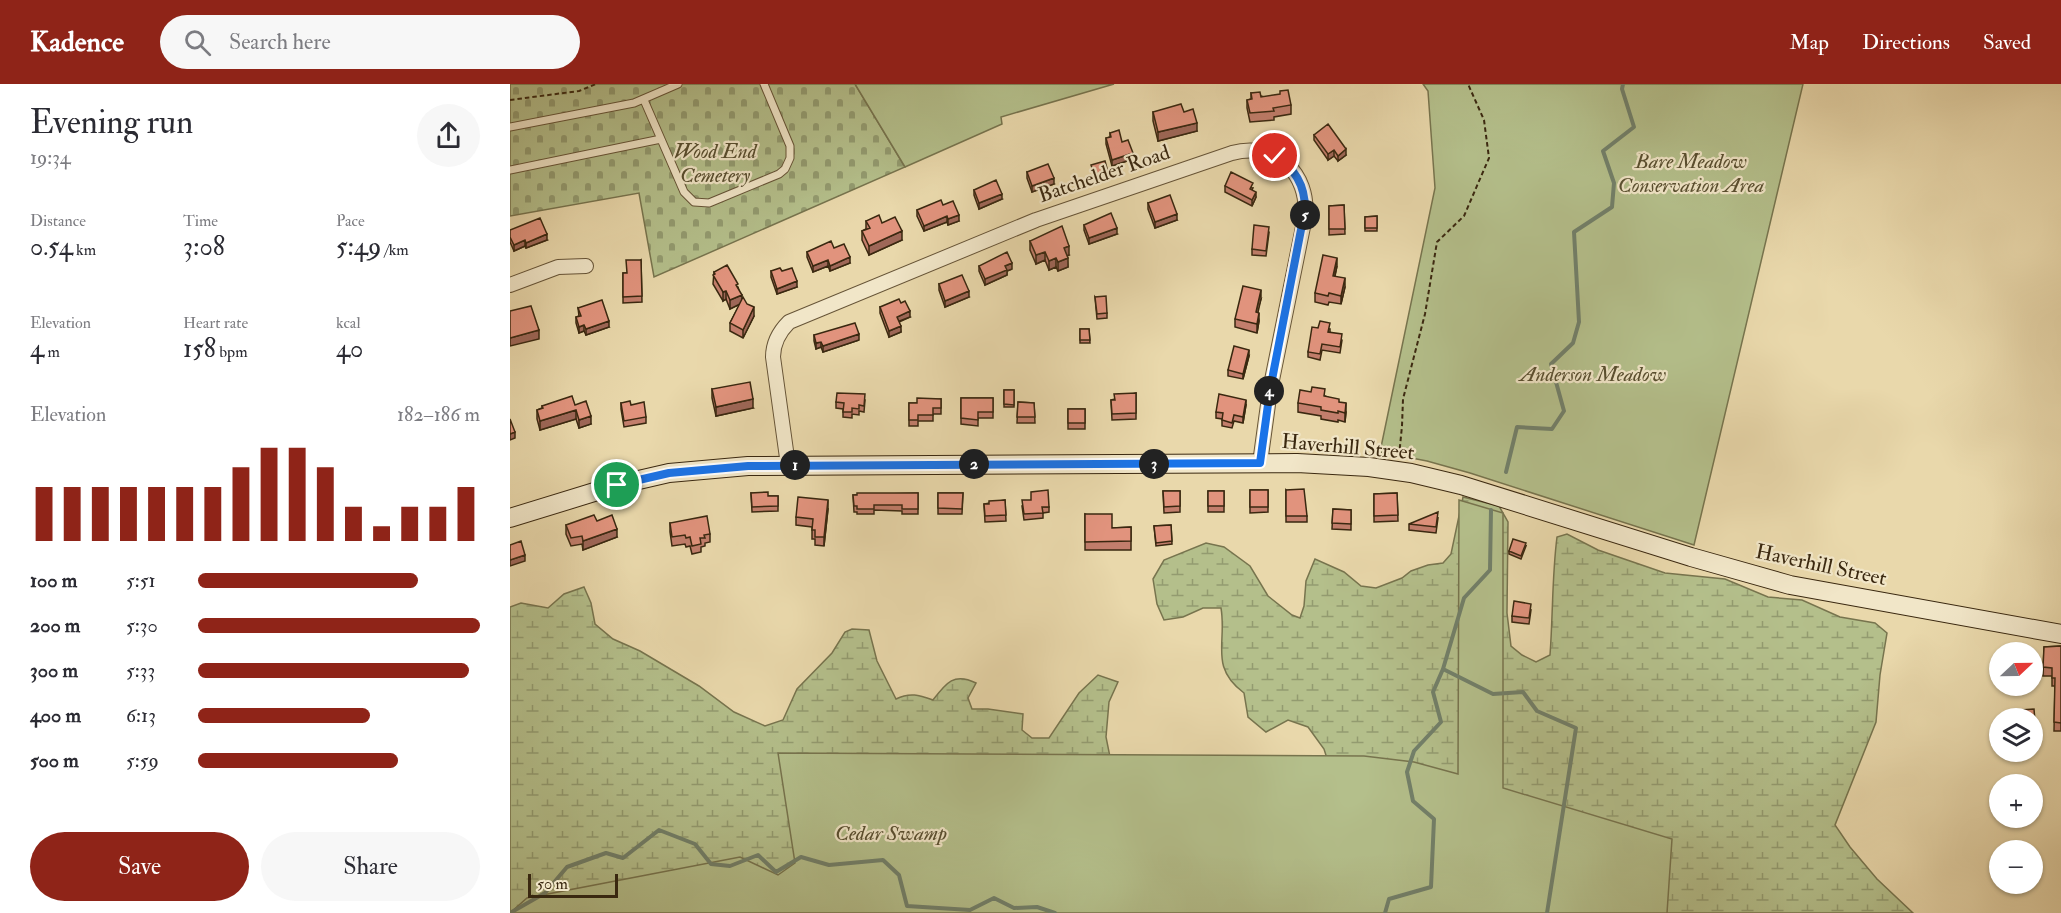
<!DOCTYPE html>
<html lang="en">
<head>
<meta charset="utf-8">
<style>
  :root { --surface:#fff; --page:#f7f7f7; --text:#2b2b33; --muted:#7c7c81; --accent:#8f2418 }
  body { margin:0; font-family:"IM FELL Double Pica",serif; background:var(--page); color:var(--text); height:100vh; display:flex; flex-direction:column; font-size:22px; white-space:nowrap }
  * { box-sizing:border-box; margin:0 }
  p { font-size:20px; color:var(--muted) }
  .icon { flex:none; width:33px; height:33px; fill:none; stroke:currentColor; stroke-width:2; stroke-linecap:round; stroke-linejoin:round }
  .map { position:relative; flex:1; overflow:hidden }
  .details { display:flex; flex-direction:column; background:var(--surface); width:510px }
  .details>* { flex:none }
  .needle { width:39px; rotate:68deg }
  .tools { position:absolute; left:1479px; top:558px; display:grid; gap:12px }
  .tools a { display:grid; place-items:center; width:54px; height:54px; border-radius:50%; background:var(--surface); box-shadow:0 2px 4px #0004; font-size:30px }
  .scale { position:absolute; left:18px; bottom:15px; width:90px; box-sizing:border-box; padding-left:6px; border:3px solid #3a2810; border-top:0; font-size:16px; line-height:21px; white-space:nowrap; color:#3a2810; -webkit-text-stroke:4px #f1e6c8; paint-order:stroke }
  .pin { position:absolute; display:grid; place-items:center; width:51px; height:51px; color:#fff; margin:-26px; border:3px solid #fff; border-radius:50%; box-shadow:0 2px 6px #0007 }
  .km { position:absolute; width:30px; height:30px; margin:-15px; border-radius:50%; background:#222; color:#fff; font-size:16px; line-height:30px; text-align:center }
  .round { display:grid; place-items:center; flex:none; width:63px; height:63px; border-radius:32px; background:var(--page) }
  .headline { display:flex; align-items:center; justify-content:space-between; height:102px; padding:0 30px }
  h1 { font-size:33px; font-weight:600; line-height:45px }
  .metrics { display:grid; grid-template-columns:repeat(3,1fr); gap:9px; height:102px; padding:6px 30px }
  .metrics div { display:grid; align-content:center }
  .metrics b { font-size:26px; font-weight:600 }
  .metrics small { font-size:16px; font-weight:400 }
  .metrics p { font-size:16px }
  .chart { height:168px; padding:12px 30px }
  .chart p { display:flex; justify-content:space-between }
  .chart svg { width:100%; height:108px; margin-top:6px; stroke:var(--accent); stroke-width:6 }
  .cta { display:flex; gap:12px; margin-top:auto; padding:12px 30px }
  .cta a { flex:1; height:69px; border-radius:36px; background:var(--accent); color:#fff; font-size:24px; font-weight:600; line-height:69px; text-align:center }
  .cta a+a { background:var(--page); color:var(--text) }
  ul { padding:0 30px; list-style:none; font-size:20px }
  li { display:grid; grid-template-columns:96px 72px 1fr; align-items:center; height:45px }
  li i { height:15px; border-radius:8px; background:var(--accent) }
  header { display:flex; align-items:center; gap:36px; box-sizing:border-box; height:84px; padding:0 30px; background:var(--accent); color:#fff }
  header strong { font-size:28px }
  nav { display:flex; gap:33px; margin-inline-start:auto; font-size:21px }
  .search { width:420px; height:54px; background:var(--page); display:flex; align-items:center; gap:15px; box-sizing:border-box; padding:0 21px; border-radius:33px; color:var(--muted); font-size:22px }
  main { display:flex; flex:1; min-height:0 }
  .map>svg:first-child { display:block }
  .wetland { fill:url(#wetland-marsh); stroke:#77744e; stroke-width:1.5 }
  .cemetery { fill:url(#cemetery-stones); stroke:#77744e; stroke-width:1.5 }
  .park { fill:#b4bf8b; stroke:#77744e; stroke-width:1.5 }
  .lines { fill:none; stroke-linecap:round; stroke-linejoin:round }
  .stream { stroke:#72806a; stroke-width:4 }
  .service-casing { stroke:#665437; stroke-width:9 }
  .minor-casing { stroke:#665437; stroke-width:16 }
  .secondary-casing { stroke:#3a2810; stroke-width:20 }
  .path { stroke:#3a2810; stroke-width:2; stroke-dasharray:4.5 3; stroke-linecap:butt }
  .service { stroke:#f1e6c8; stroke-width:7 }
  .minor { stroke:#f1e6c8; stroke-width:14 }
  .secondary { stroke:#f1e6c8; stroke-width:18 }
  .wall { fill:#c27e6c; stroke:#3a2810; stroke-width:1.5 }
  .shaded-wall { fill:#9e6758; stroke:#3a2810; stroke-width:1.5 }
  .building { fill:#e1937d; stroke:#3a2810; stroke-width:1.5 }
  .route-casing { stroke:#fff; stroke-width:12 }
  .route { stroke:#1a73e8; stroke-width:8 }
  .labels { text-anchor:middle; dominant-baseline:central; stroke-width:4.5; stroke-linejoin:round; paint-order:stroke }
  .park-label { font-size:21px; font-style:italic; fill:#584e2f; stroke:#f1e6c8 }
  .street-label { font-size:21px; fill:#3a2810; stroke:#f1e6c8 }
</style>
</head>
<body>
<header>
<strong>Kadence</strong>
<div class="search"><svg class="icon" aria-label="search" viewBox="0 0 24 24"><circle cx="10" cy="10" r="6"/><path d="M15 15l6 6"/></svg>Search here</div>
<nav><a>Map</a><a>Directions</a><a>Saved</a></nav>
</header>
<main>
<section class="details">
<div class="headline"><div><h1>Evening run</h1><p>19:34</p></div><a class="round"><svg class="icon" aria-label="share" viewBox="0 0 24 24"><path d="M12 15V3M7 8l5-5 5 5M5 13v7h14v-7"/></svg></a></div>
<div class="metrics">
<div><p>Distance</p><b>0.54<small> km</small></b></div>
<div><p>Time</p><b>3:08</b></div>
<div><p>Pace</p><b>5:49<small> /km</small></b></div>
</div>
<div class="metrics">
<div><p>Elevation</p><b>4<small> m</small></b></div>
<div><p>Heart rate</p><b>158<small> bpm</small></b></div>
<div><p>kcal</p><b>40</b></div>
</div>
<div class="chart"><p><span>Elevation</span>182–186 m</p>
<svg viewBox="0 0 160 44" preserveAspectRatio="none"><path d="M5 44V22M15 44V22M25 44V22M35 44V22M45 44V22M55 44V22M65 44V22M75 44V14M85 44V6M95 44V6M105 44V14M115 44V30M125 44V38M135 44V30M145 44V30M155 44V22"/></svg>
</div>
<ul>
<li><b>100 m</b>5:51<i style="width:78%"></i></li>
<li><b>200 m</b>5:30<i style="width:100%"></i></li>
<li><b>300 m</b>5:33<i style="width:96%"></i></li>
<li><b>400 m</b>6:13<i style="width:61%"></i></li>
<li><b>500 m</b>5:59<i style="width:71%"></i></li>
</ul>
<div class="cta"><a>Save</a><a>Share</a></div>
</section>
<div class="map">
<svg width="1551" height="829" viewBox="0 0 1551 829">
  <defs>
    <pattern id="wetland-marsh" width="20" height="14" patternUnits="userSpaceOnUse" patternTransform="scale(1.5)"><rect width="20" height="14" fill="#b4bf8b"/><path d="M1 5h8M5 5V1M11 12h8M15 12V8" fill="none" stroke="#939b70"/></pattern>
    <pattern id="cemetery-stones" width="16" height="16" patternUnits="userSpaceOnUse" patternTransform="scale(1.5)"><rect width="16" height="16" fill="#b4bf8b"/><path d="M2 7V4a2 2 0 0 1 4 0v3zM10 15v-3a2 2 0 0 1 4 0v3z" fill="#939b70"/></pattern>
  </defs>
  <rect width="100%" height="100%" fill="#e9d8ab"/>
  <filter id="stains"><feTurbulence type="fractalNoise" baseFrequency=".00333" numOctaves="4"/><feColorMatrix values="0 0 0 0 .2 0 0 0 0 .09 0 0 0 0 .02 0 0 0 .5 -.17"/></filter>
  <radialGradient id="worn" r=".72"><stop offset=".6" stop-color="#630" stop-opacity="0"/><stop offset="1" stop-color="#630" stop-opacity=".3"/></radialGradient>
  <path class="wetland" d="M953,413L989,422L998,438L997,529L1001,562L1012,571L1026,578L1040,571C1043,531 1042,492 1047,453L1057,450L1088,466L1155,489L1215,495L1258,513L1292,516L1330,533L1365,539L1377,549L1370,591L1366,638L1325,741L1340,763L1367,795L1403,829H866L814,665L798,643L778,636L756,648L738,633L734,609C699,583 717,559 711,524H693L673,533L654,536L647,520L643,495L654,476L696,459L714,463L740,482L758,512L782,531L790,534L794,522L796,497L805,475L834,488L851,502L866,504L892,494L901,487L918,481L933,479L941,470Z
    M74,503L81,519L85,540L103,555L130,567L189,602L224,628L255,642L273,636L287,605L322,569L335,548L342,545L359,546L367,577L386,615C400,608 409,611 423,616C436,599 444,588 466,599L458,614L462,625H478L513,630L512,646L522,654H539L569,609L588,591L608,598L599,618L596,653L616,753L0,829V523L11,519L38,524L54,510Z"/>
  <path class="cemetery" d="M0,0H345L395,83L144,193L129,109L0,132Z"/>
  <path class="park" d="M345,0H604L491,33L492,40L395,83Z
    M913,0H1293L1184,461L960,389L917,377L870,368L925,104L918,7Z
    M949,416L993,429V704L1162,755L1157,829H0L17,814L230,773L268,791L285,779L268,669L854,672L904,678L948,690Z"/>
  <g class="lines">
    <path class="stream" d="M996,388L1007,343L1042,345L1054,327L1041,280L1063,259L1069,238L1064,148L1102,123L1104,99L1093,67L1124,43L1112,5L1113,0
      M933,585L983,610L1013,608L1027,627L1066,644L1037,829
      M0,829L35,809L57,783L96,769L113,774L149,746L185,760L201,780L220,782L248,771L266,788L291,773L319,781L373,776L389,791L397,822L460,826L484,814L504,824L527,823L545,829
      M875,829L879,815L921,803L924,735L903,717L897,688L904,667L931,638L923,608L933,585L954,514L980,486L981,426"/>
    <g class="service-casing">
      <path id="service" d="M134,16L174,108L184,118L199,119L269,90L275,85L280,74V62L254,0
        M0,43L124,19L168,0
        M0,86L151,55"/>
    </g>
    <g class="minor-casing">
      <path id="minor" d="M0,201L48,183L76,182
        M278,381L263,273C263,259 269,248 279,238L526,136L722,69C765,57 800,89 795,133L760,306L750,379"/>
    </g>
    <g class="secondary-casing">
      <path id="secondary" d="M0,434L107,401L159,389L238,382L787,379L859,383L901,389L951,401L1181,473L1280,501L1551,550"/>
    </g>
    <path class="path" d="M0,16L69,7L86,0
      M889,372L892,342L893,315L915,230L927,158L954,132L979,74L974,36L958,0"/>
    <use href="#service" class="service"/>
    <use href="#minor" class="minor"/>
    <use href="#secondary" class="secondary"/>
  </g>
  <path class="wall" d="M741,9L781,21V30L764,33V36L740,38L737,24V16L741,15Z
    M643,28H674L687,47L648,57L643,37Z
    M600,49L612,58L623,75L602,82L596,60V54L600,53Z
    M804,51L836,71L828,77L824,72L818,76L804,56Z
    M517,88L544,100L522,108L517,94Z
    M715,102L743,104L742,106L746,113L742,122L715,108Z
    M464,106L492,115L469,125L464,111Z
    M638,119L667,136L645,144L638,125Z
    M433,121L449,137L438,141L437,138L414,147L407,132V126Z
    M834,121L835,150L819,151V122Z
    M867,132V147H855V133Z
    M356,137L372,139L392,156L359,171L352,156V147L356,145Z
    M574,141L607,150L579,160L574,146Z
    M0,146L37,156L16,164L15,162L4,167L0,158Z
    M759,149L756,172L742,171V165Z
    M520,157L559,171L557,172L558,183L548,187L546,183L539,186L535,176L526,180L520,166Z
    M324,164L340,179L320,187L318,182L303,188L297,173V168Z
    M131,176L132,218L113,219V189H117Z
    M469,182L502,185L497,187V191L475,201L469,187Z
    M827,182L825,192L835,203L831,220L819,218L818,221L805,218V209Z
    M261,187H272L287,203L267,210L261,193Z
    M204,188L228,203L232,217L244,232L233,254L220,247V239L230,220L220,225L216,215L213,217L203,200Z
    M429,200L459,213L435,223L429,206Z
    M585,213L597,229V234L587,235Z
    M751,215L747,228L749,237L747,249L725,243V235Z
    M370,223L400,233L389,238L391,248L379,253L370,229Z
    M68,224L99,243L76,251L74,247L69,249L66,239V233L69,232Z
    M808,244L820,245V248L832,256L830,269L812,266L810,276L798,273V268Z
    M570,245H579L580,259H570Z
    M304,251L349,256L313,268L311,263L306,265L304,257Z
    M739,272L733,295L718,292V286Z
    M202,305L243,324L206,332L202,314Z
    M494,306H504V323H494Z
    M626,309V335L602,336L601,316Z
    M815,312L829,318L836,328L835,338L828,336V338L811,335V332L788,328V319Z
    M451,314H483V334H468V342L451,340Z
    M431,315V330H423V337H408V342H399V319H407Z
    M355,316L354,328L349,327V331L342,330V334L333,333V325L326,324V318Z
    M508,318L524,319L525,339H507Z
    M111,319L121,321L136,333V339L114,343L111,325Z
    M65,321L81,340L69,344L66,335L30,346L27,335V326L32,324V322Z
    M736,321L733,339L724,337L722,344L712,342V335L706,334V328Z
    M558,325H575V345H558Z
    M740,406H758V428L740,429Z
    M776,406L797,432V438H776Z
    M653,407H670V428L654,429Z
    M698,407H714V428H698Z
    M241,409L258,412H268V427L242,428Z
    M408,409V430H392V427L364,426V430H347V428H344L343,411Z
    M428,409H453L452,430H428Z
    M887,409L888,437L864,438V410Z
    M495,416L496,437L475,438L474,420Z
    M512,422L539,423V428L533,429V434L514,436Z
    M318,425L314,462L305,461V455H302V443L286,441V433Z
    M823,425L841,426V446L822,445Z
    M575,430L602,444L621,443V466H575Z
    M928,434L926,449L899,446V440Z
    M87,437L107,453L73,466L72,460L61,462L56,450V441Z
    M160,439L200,450V458L195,459V462L191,463V468L182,470L180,462L176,463L175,460L162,462L160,448Z
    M661,441L662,460L646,462L644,442Z
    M1016,462L1011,475L999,470V467Z
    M1021,526L1019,540L1002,538V532Z
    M1551,562V647H1544L1545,602H1542V592H1533L1534,563Z"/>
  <path class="shaded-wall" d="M687,39V47L648,57V48Z
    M836,65V71L828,77V72Z
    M824,66V72L818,76V70Z
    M623,69V75L602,82V76Z
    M598,88V91L585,95V92Z
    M544,94V100L522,108V102Z
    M746,108V113L742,122V116Z
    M492,110V115L469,125V119Z
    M667,130V136L645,144V138Z
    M449,131V137L438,141V135Z
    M437,132V138L414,147V142Z
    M607,144V150L579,160V154Z
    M392,147V156L359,171V162Z
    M37,150V156L16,164V159Z
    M15,156V162L4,167V161Z
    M559,162V171L554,173V164Z
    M535,168V176L526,180V171Z
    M340,173V179L320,187V182Z
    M546,174V183L539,186V177Z
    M558,174V183L548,187V178Z
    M827,174V182L823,200V192Z
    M318,176V182L303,188V182Z
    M502,179V185L497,187V191L475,201V195L495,182Z
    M835,194V203L831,220V212Z
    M287,197V203L267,210V205Z
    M751,206V215L746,237V228Z
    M216,207V215L213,217V208Z
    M459,207V213L435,223V217Z
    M232,211V219L220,225V216Z
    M244,223V232L233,254V246Z
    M400,227V233L387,238V233Z
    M749,229V237L747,249V240Z
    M99,237V243L76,251V245Z
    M74,241V247L69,249V243Z
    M391,242V248L379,253V247Z
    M29,246V255L0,262V254Z
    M349,250V256L313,268V262Z
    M311,258V263L306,265V259Z
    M739,266V272L733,295V290Z
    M243,315V324L206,332V323Z
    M736,316V321L733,339V333Z
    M836,319V328L835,338V329Z
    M66,326V335L30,346V337Z
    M81,332V340L69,344V336Z
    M5,348V354L0,356V350Z
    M318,416V425L314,462V453Z
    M107,445V453L73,466V457Z
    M15,471V477L0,482V476Z"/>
  <path class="building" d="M778,6L781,21L763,24L764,27L740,29L737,16L742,15L741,9L750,8L751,13L770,10V7Z
    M671,20L674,28L683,25L687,39L648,48L643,28Z
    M818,40L836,65L828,72L824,66L818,70L804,51Z
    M609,46L612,58L618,56L623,69L602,76L596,54L601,53L600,49Z
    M595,77L598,88L585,92L581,81Z
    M538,80L544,94L522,102L517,88Z
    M721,88L743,99L740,105L746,108L742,116L715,102Z
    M486,96L492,110L469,119L464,106Z
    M660,111L667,130L645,138L638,119Z
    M431,116L433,121L443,117L449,131L438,135L437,132L414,142L407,126Z
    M834,121L835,145H819V122Z
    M601,129L607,144L579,154L574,141Z
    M369,131L372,139L385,133L392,147L359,162L352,147L360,144L356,137Z
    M867,132V144H855V133Z
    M30,134L37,150L16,159L15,156L4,161L0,153V146Z
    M744,141L759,143L756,167L742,165Z
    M552,142L559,162L554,164L558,174L548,178L546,174L539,177L535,168L526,171L520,157Z
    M321,157L324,164L334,160L340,173L320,182L318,176L303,182L297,168Z
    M497,168L502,179L495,182L497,186L475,195L469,182Z
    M813,171L827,174L823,192L835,194L831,212L819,209L818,212L805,209Z
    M116,176H131L132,212L113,213V189H117Z
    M217,181L228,200L226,201L232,211L220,216L216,207L213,208L203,191L205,190L204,188Z
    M270,184L272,187L282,184L287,197L267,205L261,187Z
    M452,191L459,207L435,217L429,200Z
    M733,202L751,206L746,228L749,229L747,240L725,235Z
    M596,212L597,229L587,230L585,213Z
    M233,213L237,220L244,223L233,246L220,239Z
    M389,215L391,219L395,217L400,227L387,233L391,242L379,247L370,223Z
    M92,216L99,237L76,245L74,241L69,243L66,233L71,232L68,224Z
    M21,222L29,246L0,254V227Z
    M810,237L820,239L818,248L832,250L830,263L812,260L810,270L798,268L802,243L808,244Z
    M345,239L349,250L313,262L311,258L306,259L304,251Z
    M570,245H579L580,256H570Z
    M724,262L739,266L733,290L718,286Z
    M240,298L243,315L206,323L202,305Z
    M802,303L815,305L814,312L829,315V318L836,319L835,329L828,327V329L811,326V323L788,319L790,306L801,308Z
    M494,306H504V321L494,320Z
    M327,309L355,310L354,322L349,321V325L342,324V328H333L334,319L326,318Z
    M626,309V329L602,330L601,316H605L604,310Z
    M709,310L736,316L733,333L724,331L722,339L712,336L713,329L706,328Z
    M62,312L65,321L76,317L81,332L69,336L66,326L30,337L27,326L33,324L32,322Z
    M407,314L431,315V324H423V331H408V336H399V319H407Z
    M451,314H483V328H468V336L451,334Z
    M120,317L121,321L134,318L136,333L114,337L111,319Z
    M508,318L524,319L525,333H507Z
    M558,325H575V339H558Z
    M0,335L5,348L0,350Z
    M794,405L797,432H776V406Z
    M538,406L539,423H532L533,429L514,430L512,416H521V408Z
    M740,406H758V423H740Z
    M653,407H670V422L654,423Z
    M698,407H714V422H698Z
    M258,408V412H268V422L242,423L241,409Z
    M347,409H408V425H392V421H364V425H347V422H344L343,411H347Z
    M428,409H453L452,425L428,424Z
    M887,409L888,431L864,432V410Z
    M288,413L318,416L314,453H305V446H302L303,435L286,433Z
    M495,416L496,431L475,432L474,420H479V417Z
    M823,425L841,426V440L822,439Z
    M928,428L926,443L899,440Z
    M575,430H602V444L621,443V457L575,458Z
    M84,431L87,437L102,431L107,445L73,457L72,452L61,454L56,441Z
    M197,432L200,450L194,451L195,454H190L191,460L182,462L180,453L176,454L175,451L162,453L160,439Z
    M661,441L662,457L646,459L644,442Z
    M1003,455L1016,459L1011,472L999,467Z
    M11,457L15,471L0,476V461Z
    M1004,517L1021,520L1019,534L1002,532Z
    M1551,562V639L1544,638L1545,594H1542V584L1533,583L1534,563Z
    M1524,625L1525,637H1522V634H1512L1511,626Z"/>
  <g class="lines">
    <g class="route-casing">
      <path id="route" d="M107,401L159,389L238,382L750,379L760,306L795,125C795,102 785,84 765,72"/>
    </g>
    <use href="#route" class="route"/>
  </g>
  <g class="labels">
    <g class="park-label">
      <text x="205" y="67">Wood End<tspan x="205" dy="24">Cemetery</tspan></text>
      <text x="1181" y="77">Bare Meadow<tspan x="1181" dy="24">Conservation Area</tspan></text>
      <text x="1083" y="290">Anderson Meadow</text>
      <text x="381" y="749">Cedar Swamp</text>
    </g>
    <g class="street-label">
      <text transform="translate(594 90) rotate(-19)">Batchelder Road</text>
      <text transform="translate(838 363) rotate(5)">Haverhill Street</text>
      <text transform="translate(1311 481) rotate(12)">Haverhill Street</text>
    </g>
  </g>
  <rect width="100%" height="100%" filter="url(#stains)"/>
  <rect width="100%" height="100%" fill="url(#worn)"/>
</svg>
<div class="tools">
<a><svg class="needle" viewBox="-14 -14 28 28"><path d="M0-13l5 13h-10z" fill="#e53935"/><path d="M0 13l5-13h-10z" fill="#7c7c81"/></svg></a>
<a><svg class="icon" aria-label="layers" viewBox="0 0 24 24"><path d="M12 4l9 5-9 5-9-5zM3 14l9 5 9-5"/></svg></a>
<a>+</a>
<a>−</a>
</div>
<div class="scale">50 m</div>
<div class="pin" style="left:107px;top:401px;background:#1e9e55"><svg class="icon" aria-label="arrive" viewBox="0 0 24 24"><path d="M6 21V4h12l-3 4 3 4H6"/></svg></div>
<div class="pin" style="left:765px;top:72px;background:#d93025"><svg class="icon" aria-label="check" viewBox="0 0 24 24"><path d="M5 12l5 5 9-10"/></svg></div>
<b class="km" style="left:285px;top:381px">1</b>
<b class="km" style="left:464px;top:380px">2</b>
<b class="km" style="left:644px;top:380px">3</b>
<b class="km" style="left:759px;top:307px">4</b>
<b class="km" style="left:795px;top:131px">5</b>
</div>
</main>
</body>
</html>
